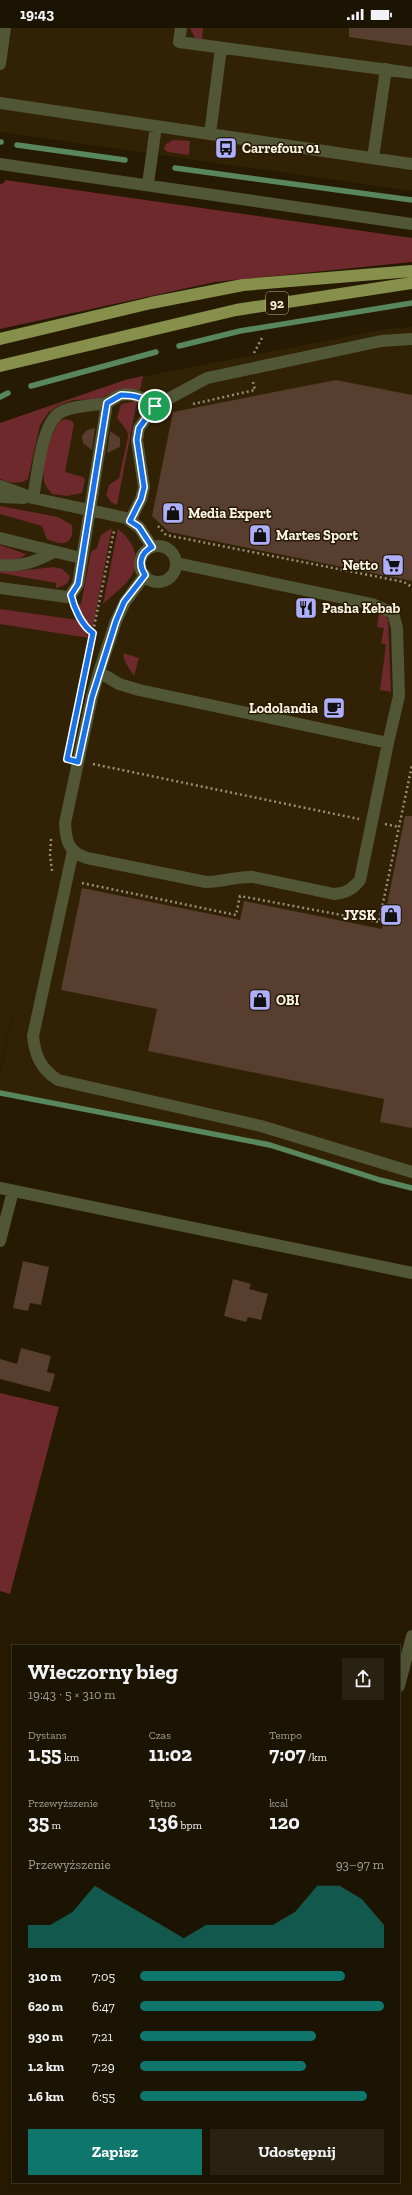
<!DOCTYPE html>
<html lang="pl">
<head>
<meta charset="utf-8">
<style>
  :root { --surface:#1c1402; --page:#292111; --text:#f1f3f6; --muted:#a09e99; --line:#3a3324; --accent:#0f766e }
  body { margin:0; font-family:"Zilla Slab",serif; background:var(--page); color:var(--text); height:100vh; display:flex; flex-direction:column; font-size:15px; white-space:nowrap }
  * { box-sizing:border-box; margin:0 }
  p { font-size:13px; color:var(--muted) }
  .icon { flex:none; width:22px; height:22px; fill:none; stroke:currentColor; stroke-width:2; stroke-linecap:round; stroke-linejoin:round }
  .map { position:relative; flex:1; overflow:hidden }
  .side { position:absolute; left:12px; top:1617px; width:388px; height:538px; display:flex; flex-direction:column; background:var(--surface); border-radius:0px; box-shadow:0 4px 16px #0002,0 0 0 1px var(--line) }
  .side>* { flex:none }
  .pin { position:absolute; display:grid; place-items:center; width:34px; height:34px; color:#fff; margin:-17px; border:2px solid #fff; border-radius:50%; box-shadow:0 1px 4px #0007 }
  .round { display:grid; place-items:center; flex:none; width:42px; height:42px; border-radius:0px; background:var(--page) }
  .overview { display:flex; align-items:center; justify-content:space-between; height:68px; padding:0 16px }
  h1 { font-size:22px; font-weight:700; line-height:30px }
  .metrics { display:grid; grid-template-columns:repeat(3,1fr); gap:6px; height:68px; padding:4px 16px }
  .metrics div { display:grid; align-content:center }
  .metrics b { font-size:20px; font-weight:700 }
  .metrics small { font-size:11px; font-weight:400 }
  .metrics p { font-size:11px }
  .chart { height:112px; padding:8px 16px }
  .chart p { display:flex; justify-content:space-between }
  .chart svg { width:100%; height:72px; margin-top:4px; fill:var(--accent); opacity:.7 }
  .action { display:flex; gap:8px; margin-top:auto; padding:8px 16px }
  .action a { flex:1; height:46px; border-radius:0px; background:var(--accent); color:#fff; font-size:16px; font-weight:700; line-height:46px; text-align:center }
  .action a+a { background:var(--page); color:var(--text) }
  ul { padding:0 16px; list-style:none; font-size:13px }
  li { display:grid; grid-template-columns:64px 48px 1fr; align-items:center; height:30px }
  li i { height:10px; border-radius:5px; background:var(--accent) }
  .status { display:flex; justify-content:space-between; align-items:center; height:28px; padding:0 20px; background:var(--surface); direction:ltr }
  .status svg { height:11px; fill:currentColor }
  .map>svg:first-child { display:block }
  .built { fill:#312205 }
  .green { fill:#6e292d }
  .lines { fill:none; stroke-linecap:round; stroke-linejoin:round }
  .stream { stroke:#58875e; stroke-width:5.5 }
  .building { fill:#573e2f }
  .path { stroke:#978e7b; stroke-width:2.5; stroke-dasharray:2 3; stroke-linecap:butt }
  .minor { stroke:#515636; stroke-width:12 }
  .major { stroke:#868f4c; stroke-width:12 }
  .route-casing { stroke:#fff; stroke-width:8 }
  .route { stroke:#1a73e8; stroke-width:5 }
  .labels { text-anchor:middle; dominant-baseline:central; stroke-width:3; stroke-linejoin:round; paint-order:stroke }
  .shield { fill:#261a02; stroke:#bbb3a1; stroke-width:1 }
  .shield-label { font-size:13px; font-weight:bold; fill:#fbf4e5 }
  .poi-label { font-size:14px; font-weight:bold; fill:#fbf4e5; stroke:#261a02; text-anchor:start }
</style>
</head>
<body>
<div class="status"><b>19:43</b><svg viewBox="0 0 49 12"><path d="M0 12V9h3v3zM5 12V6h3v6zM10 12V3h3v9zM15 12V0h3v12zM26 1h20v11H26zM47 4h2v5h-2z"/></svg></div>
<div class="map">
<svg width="412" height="2167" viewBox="0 0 412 2167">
  <rect width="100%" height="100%" fill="#261a02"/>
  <path class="built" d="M0,0H412V163L0,104Z
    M412,299V1158L388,1152L386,1158L271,1121L215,1106L0,1065V1047L19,954L0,1043V395L125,352L386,301Z"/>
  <path class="green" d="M190,0H203L202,12L195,10Z
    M173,112L190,113L189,127L168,124L164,121L166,116Z
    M5,152L412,210V234L215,254L0,301V156L4,155Z
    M143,348L140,362L124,361L97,371L74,372L59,377L48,385L40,397L28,451C18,457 11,455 0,451V395L125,352Z
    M137,373L117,477L111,474L106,467L109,457L119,450L128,409L127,403L117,390L121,376Z
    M65,391L72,393L74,396L65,444L83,449L85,452L82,465L67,468L52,466C50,463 46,459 45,456C39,442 51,404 60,393Z
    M0,478L58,489L72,497C74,517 63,518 47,511L42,498L0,486Z
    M112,500L93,598L90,599L76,576H81L91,524L97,520L101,507Z
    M118,501C133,512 143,533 130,550C123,560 111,568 103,576Z
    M0,517L26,526C20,533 8,533 0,531Z
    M54,539L62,541L70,548C68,557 64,558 56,560V555L0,545V541L17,543Z
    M0,581L78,592L89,610L0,596Z
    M379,585L385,587L388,592L391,664L380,662L386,617L381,615L384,600L377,599Z
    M123,625L139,630L134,648L125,634Z
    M0,1365L59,1379L10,1566L0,1563Z"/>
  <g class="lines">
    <path class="stream" d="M0,114H1
      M17,117L125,132
      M175,140L412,172
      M179,318L240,303L412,275
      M31,358L156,324
      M0,369L8,365
      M0,1065L270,1117L380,1152L412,1160"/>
  </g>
  <path class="building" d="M349,0H412V18L349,9Z
    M336,352L412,367V553L169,504L152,488L173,384Z
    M95,400L92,422L83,415L82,408L87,402Z
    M110,403L120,410V419L107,425Z
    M405,788H412V1100L380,1094L384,1071L148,1023L157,981L61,962L82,860L240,892L244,873L382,901Z
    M23,1233L49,1239L41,1277L30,1275L28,1283L13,1280Z
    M233,1251L251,1256L249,1261L268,1266L261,1292L248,1289L246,1294L224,1288Z
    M21,1320L51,1328L47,1344L55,1346L50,1364L0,1351V1331L17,1336Z"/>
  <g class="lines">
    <path class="path" d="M254,325L263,308
      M193,376L255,362L253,354
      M158,498L166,507L404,554L412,559
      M76,581L88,602L93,605
      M90,618L114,503
      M93,736L359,791
      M385,796L399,799
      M51,811L50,827L52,843
      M82,855L236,887L240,868L379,894L412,737"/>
    <path class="minor" d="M181,0L179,14L412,45
      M0,36L5,0
      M0,75L412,136
      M210,106L221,20
      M373,130L386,41
      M0,136L412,196
      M148,156L156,98
      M0,458L33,470L126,490L139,499L152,519
      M0,469L24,470
      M33,470C37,449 41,400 58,386C68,378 93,378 105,375C111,374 116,368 121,367C134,364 146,372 155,378L207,350L381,313L412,311
      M130,493L141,471L144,459L137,412L139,400L155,378
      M0,510L81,530
      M140 536a18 18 0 1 1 36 0a18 18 0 1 1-36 0Z
      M176,535L372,576L393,585L397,600L399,668L388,715
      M0,537C21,539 35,534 54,524
      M0,560L67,569L71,567L78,556L107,375
      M99,644L119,656L139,662L388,715L360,852C353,861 346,865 334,866L253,849C237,848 223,854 206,854L87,830C68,824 66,813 65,795L92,669Z
      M99,644L116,593L125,574L145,547
      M73,823L33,1008C35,1028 41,1041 58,1052L261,1098L412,1144
      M0,1160L412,1245
      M0,1213L13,1163
      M399,1658L412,1608"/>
    <path class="major" d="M0,311L151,275L243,257L412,243
      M0,338L236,282L412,255"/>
  </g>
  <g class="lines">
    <g class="route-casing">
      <path id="route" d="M121,367C135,367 144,370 155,378L139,400L137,412L144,459L141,471L130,493L139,499L152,519C140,525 138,537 145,547L124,574L116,593L92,669L78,734L67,731L93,605C82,598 74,580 71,567L78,556L107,375Z"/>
    </g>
    <use href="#route" class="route"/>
  </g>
  <defs>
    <g id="bus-square" transform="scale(1.15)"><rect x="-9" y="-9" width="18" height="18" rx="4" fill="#aeaefb" stroke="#261a02"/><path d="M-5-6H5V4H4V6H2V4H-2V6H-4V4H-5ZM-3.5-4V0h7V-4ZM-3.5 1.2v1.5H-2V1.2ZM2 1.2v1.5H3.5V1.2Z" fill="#111"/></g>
    <g id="shop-square" transform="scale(1.15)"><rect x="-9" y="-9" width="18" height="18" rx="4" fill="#aeaefb" stroke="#261a02"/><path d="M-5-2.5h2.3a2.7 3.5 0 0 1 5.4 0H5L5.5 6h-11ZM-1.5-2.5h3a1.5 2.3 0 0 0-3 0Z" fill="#111"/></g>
    <g id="supermarket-square" transform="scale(1.15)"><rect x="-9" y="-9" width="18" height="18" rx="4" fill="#aeaefb" stroke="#261a02"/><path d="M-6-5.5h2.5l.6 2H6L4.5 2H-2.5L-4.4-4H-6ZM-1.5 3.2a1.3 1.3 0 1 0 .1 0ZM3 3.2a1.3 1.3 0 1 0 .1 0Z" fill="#111"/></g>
    <g id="restaurant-square" transform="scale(1.15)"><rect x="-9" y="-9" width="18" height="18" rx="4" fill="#aeaefb" stroke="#261a02"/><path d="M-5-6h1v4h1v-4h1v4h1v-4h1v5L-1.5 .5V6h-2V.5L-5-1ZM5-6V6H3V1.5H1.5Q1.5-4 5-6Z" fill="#111"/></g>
    <g id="cafe-square" transform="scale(1.15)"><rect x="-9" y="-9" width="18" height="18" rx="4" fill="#aeaefb" stroke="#261a02"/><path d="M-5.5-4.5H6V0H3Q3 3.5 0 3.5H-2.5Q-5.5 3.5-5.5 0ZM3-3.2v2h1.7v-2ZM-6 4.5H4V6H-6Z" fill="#111"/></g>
  </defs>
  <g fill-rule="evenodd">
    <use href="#bus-square" x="226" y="120"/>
    <use href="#shop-square" x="173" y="485"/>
    <use href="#shop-square" x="260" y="507"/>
    <use href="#supermarket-square" x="393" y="537"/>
    <use href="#restaurant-square" x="306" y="580"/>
    <use href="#cafe-square" x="334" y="680"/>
    <use href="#shop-square" x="391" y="887"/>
    <use href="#shop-square" x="260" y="972"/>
  </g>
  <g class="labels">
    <rect class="shield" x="266" y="264" width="22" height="22" rx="3"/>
    <g class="shield-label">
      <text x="277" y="275">92</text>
    </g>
    <g class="poi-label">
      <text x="242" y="120">Carrefour 01</text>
      <text x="188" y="485">Media Expert</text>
      <text x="276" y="507">Martes Sport</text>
      <text x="378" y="537" text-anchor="end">Netto</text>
      <text x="322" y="580">Pasha Kebab</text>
      <text x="318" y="680" text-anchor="end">Lodolandia</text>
      <text x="376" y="887" text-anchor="end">JYSK</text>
      <text x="276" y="972">OBI</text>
    </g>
  </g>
</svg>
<div class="pin" style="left:155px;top:378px;background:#1e9e55"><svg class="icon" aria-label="arrive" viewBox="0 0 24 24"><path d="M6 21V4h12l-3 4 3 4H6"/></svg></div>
<section class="side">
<div class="overview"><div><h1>Wieczorny bieg</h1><p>19:43 · 5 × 310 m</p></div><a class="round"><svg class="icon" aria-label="share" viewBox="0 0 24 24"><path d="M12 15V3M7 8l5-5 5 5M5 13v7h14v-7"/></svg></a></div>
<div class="metrics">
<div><p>Dystans</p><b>1.55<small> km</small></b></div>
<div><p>Czas</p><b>11:02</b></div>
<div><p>Tempo</p><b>7:07<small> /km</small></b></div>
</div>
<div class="metrics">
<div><p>Przewyższenie</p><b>35<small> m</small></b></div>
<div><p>Tętno</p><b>136<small> bpm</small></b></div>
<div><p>kcal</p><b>120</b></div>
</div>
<div class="chart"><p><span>Przewyższenie</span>93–97 m</p>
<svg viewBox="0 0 160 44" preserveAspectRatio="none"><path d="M0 44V30L10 30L20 22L30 6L40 14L50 22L60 30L70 38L80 30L90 30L100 30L110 30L120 22L130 6L140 6L150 14L160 30V44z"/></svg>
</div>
<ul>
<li><b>310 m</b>7:05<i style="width:84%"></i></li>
<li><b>620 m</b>6:47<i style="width:100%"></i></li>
<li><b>930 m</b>7:21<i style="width:72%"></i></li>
<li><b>1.2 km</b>7:29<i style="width:68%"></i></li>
<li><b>1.6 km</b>6:55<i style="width:93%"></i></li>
</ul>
<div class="action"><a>Zapisz</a><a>Udostępnij</a></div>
</section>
</div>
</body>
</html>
